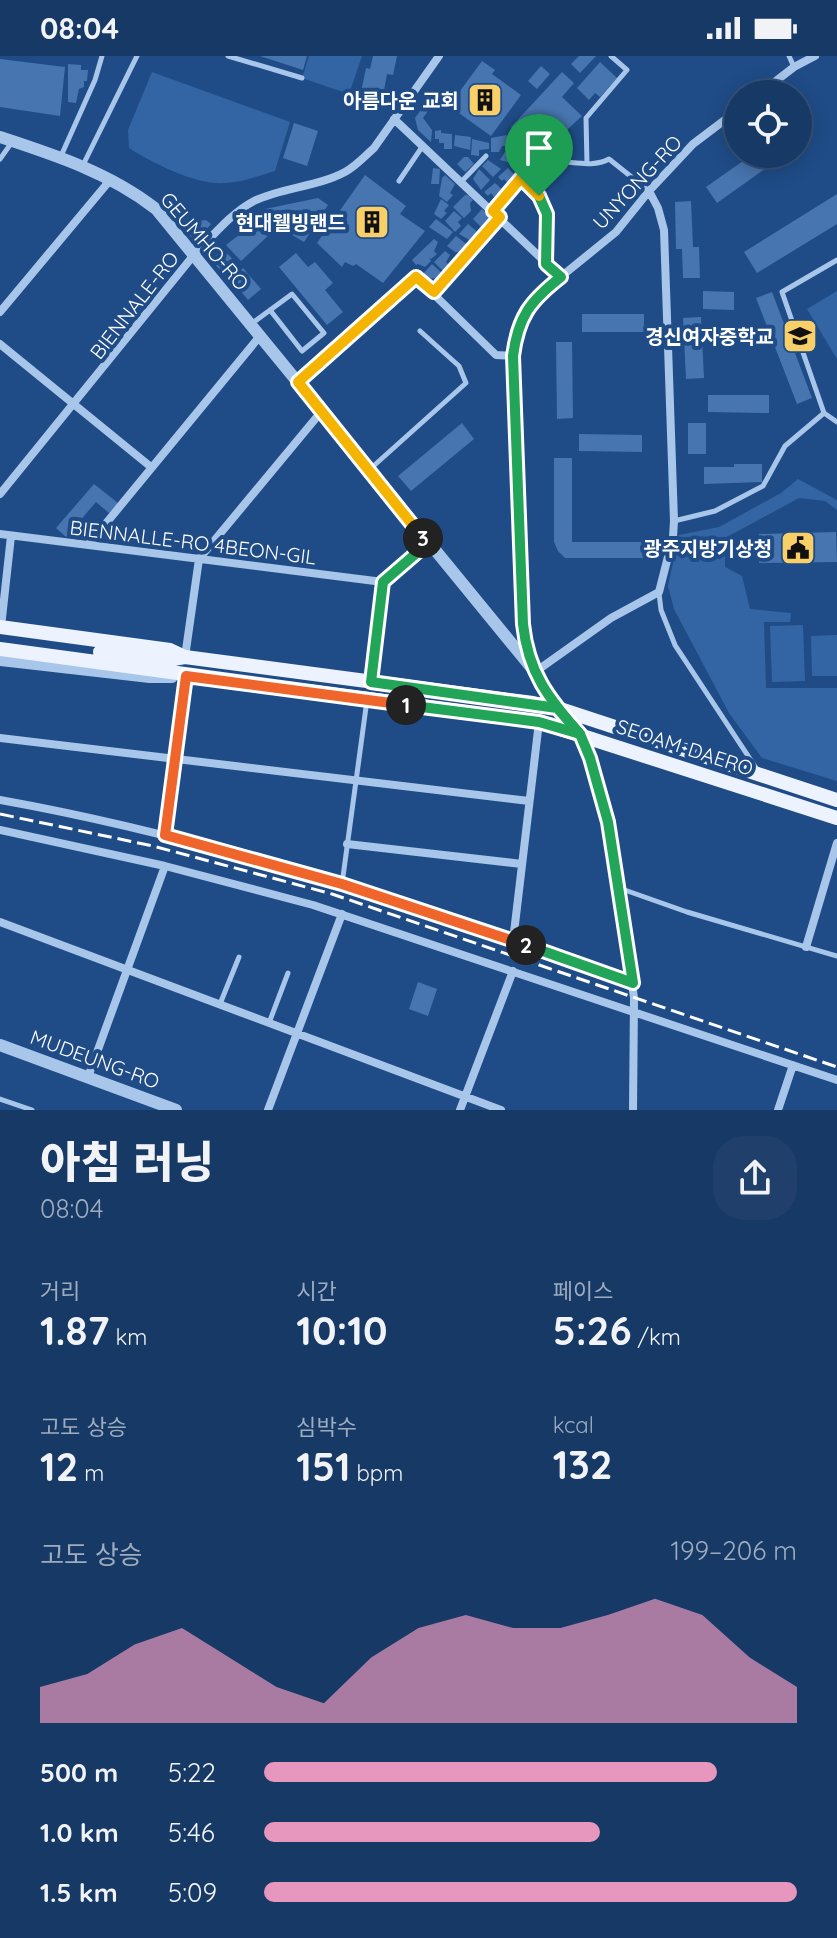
<!DOCTYPE html>
<html lang="ko">
<head>
<meta charset="utf-8">
<style>
  :root { --surface:#173965; --page:#20406b; --text:#f1f3f6; --muted:#9eacbf; --line:#365379; --accent:#e797bd }
  body { margin:0; font-family:Quicksand,"Noto Sans KR",sans-serif; background:var(--page); color:var(--text); height:100vh; display:flex; flex-direction:column; font-size:30px; white-space:nowrap }
  * { box-sizing:border-box; margin:0 }
  p { font-size:26px; color:var(--muted) }
  .icon { flex:none; width:44px; height:44px; fill:none; stroke:currentColor; stroke-width:2; stroke-linecap:round; stroke-linejoin:round }
  .map { position:relative; height:1054px; overflow:hidden }
  .panel { display:flex; flex-direction:column; background:var(--surface); flex:1 }
  .panel>* { flex:none }
  .fabs { position:absolute; left:724px; top:24px; display:grid; gap:16px }
  .fabs a { display:grid; place-items:center; width:88px; height:88px; border-radius:50%; background:var(--surface); box-shadow:0 4px 20px #0003,0 0 0 2px var(--line); font-size:40px }
  .pin { position:absolute; display:grid; place-items:center; width:68px; height:68px; color:#fff; margin:-82px -34px; border-radius:50% 50% 50% 0; rotate:-45deg; box-shadow:0 0 8px #0007 }
  .pin .icon { rotate:45deg }
  .km { position:absolute; width:40px; height:40px; margin:-20px; border-radius:50%; background:#222; color:#fff; font-size:22px; line-height:40px; text-align:center }
  .round { display:grid; place-items:center; flex:none; width:84px; height:84px; border-radius:32px; background:var(--page) }
  .headline { display:flex; align-items:center; justify-content:space-between; height:136px; padding:0 40px }
  h1 { font-size:44px; font-weight:800; line-height:60px }
  .stats { display:grid; grid-template-columns:repeat(3,1fr); gap:12px; height:136px; padding:8px 40px }
  .stats div { display:grid; align-content:center }
  .stats b { font-size:40px; font-weight:800 }
  .stats small { font-size:22px; font-weight:400 }
  .stats p { font-size:22px }
  .chart { height:224px; padding:16px 40px }
  .chart p { display:flex; justify-content:space-between }
  .chart svg { width:100%; height:144px; margin-top:8px; fill:var(--accent); opacity:.7 }
  ul { padding:0 40px; list-style:none; font-size:26px }
  li { display:grid; grid-template-columns:128px 96px 1fr; align-items:center; height:60px }
  li i { height:20px; border-radius:10px; background:var(--accent) }
  .status { display:flex; justify-content:space-between; align-items:center; height:56px; padding:0 40px; background:var(--surface); direction:ltr }
  .status svg { height:22px; fill:currentColor }
  .map>svg:first-child { display:block }
  .green { fill:#3365a4 }
  .building { fill:#4775af }
  .lines { fill:none; stroke-linecap:round; stroke-linejoin:round }
  .service { stroke:#a8c6ea; stroke-width:5 }
  .minor { stroke:#a8c6ea; stroke-width:8 }
  .tertiary { stroke:#a8c6ea; stroke-width:12 }
  .primary { stroke:#ecf3fe; stroke-width:14 }
  .rail { stroke:#fff; stroke-width:3; stroke-dasharray:14 6; stroke-linecap:butt }
  .split-1-casing { stroke:#fff; stroke-width:16 }
  .split-2-casing { stroke:#fff; stroke-width:16 }
  .split-3-casing { stroke:#fff; stroke-width:16 }
  .split-4-casing { stroke:#fff; stroke-width:16 }
  .split-1 { stroke:#22a559; stroke-width:10 }
  .split-2 { stroke:#f0652b; stroke-width:10 }
  .split-3 { stroke:#22a559; stroke-width:10 }
  .split-4 { stroke:#f5b400; stroke-width:10 }
  .labels { text-anchor:middle; dominant-baseline:central; stroke-width:8; stroke-linejoin:round; paint-order:stroke }
  .poi-label { font-size:20px; font-weight:bold; fill:#fff; stroke:#1f4c87; text-anchor:end }
  .street-label { font-size:20px; fill:#fff; stroke:#1f4c87 }
</style>
</head>
<body>
<div class="status"><b>08:04</b><svg viewBox="0 0 49 12"><path d="M0 12V9h3v3zM5 12V6h3v6zM10 12V3h3v9zM15 12V0h3v12zM26 1h20v11H26zM47 4h2v5h-2z"/></svg></div>
<div class="map">
<svg width="837" height="1054" viewBox="0 0 837 1054">
  <rect width="100%" height="100%" fill="#1f4c87"/>
  <path class="green" d="M309,0H362L349,38L302,22Z
    M152,16L290,66L275,115C259,120 243,126 225,127C195,129 155,108 129,92L128,74Z
    M837,235V303L807,253Z
    M798,423L837,444V454L825,445L799,442L725,482V511L742,520L750,553L791,557L790,566H764L766,632H837V725L762,702L729,657L674,553L668,530L679,479L719,471L781,437Z
    M803,569L805,625L772,626L770,570Z
    M837,579V620H812L811,580Z"/>
  <path class="building" d="M260,0H307L303,14Z
    M373,0H397L393,19L387,18L382,45L360,41L366,12L370,13Z
    M579,0H596L580,17L571,8Z
    M0,3L65,11L60,60L0,51Z
    M482,5L495,14L492,18L521,39L491,80L449,50Z
    M600,6L617,22L600,41L595,37L589,44L577,32Z
    M68,8L81,9V14H88L87,25H84V31L79,33L76,47L68,46Z
    M541,10L550,18L537,33L528,25Z
    M562,16L574,27L562,41L582,60L546,93L541,89L543,85L537,80L541,76L536,71L523,82L511,71Z
    M432,39L437,42L423,62L432,74L431,86L418,74L415,62Z
    M294,67L318,75L307,110L283,102Z
    M441,74V77L452,78V93H444V87H439V83H435V75Z
    M455,79L471,81L470,94L454,90Z
    M507,79V90H502L499,96H491V82Z
    M472,83L489,87V93L479,94V100L471,99Z
    M506,94L518,102L515,108L500,104Z
    M753,98L783,100L717,147L706,131Z
    M464,101H468L474,108L465,116L457,108Z
    M488,104L501,113L493,121L482,110Z
    M433,112L440,113L439,128H431Z
    M508,112L518,122L513,127L511,124L508,127L504,123L502,125L498,121Z
    M479,113L490,124L481,134L473,123Z
    M365,119L406,150L400,158L425,175L383,227L356,208L353,210L345,206L342,211L317,187Z
    M445,119L455,128L450,137L453,139L447,146L439,140L442,122Z
    M495,127L505,136L500,141L497,138L494,141L491,137L488,140L484,136Z
    M837,138V168L757,217L744,196Z
    M465,139H468L473,144L470,147L471,155L464,162L453,151Z
    M318,142L328,149L304,186L282,173L269,172L265,153Z
    M441,143L449,149L444,155L447,157L441,163L434,158Z
    M691,145L693,191H699L700,222H683L682,193H676L675,146Z
    M168,149L191,162L193,160L198,165L206,164L211,168L200,181L192,182L164,150Z
    M482,153L494,164L484,174L473,163Z
    M454,155L462,162L458,166L461,170L455,176L445,165Z
    M436,163L453,176L447,183L429,171Z
    M468,168L480,178L473,186L459,178Z
    M248,172L270,178L241,205L226,189Z
    M456,180L469,190L464,196H455L447,190Z
    M434,183L438,186L434,195L437,198L431,203L429,201L431,205L425,211L418,208L416,209L412,204Z
    M223,193L238,209L226,220L211,204Z
    M445,195L450,199L446,206L450,210L444,216L434,206Z
    M296,197L308,211L315,206L333,227L325,234L343,256L327,269L279,211Z
    M432,208L443,218L438,223L429,222L423,218Z
    M243,212L261,233L248,244L231,223Z
    M703,235L734,236V254L703,253Z
    M772,236L812,342L797,348L756,242Z
    M582,258H644V276H582Z
    M701,261L704,322L686,323L683,262Z
    M556,286H572L573,362L557,363Z
    M708,339H769V357L708,356Z
    M462,367L474,383L411,435L398,420Z
    M688,367H706V398H688Z
    M579,378L642,379V396L579,395Z
    M554,402H572V486H645V502H565L558,495L554,486Z
    M734,408H762V426L704,428V411H734Z
    M94,428L118,447L109,457L96,446L66,481L56,472Z
    M836,476L837,506L759,507V478Z
    M418,926L437,933L428,960L409,953Z"/>
  <g class="lines">
    <path class="service" d="M228,0L302,22
      M789,0L794,11
      M61,100L95,24L102,0
      M0,103L12,86
      M587,108L586,62L627,14L611,0
      M83,109L137,0
      M521,122C553,149 547,170 546,208
      M399,125L422,91
      M461,126L486,100
      M493,155C506,139 520,118 539,109C557,99 588,115 609,103L649,135
      M837,204L782,236L824,357L837,366
      M434,236L499,162
      M251,268L292,238L324,277L302,295L270,254
      M369,414L466,327L459,310L420,275
      M674,465L715,455L763,430L785,390L824,357
      M659,537L661,554L675,589L756,712
      M342,828L367,644
      M619,832L687,856L837,900
      M220,948L239,901
      M269,967L288,917
      M0,1043L32,1054"/>
    <path class="minor" d="M759,38L794,11L815,0
      M394,63L561,221
      M649,135L658,152L664,174L674,465L673,481L659,536L611,562L535,616L526,596L523,568L513,300L518,270L536,241L616,176L649,135L693,88L738,54
      M0,256L111,123
      M0,288L151,411
      M298,326L416,221L496,299L513,300
      M0,438L193,200C212,181 231,157 254,145C283,131 317,131 345,116C356,110 365,100 374,92L439,0
      M0,478L383,526
      M89,488L260,280
      M383,526L427,488
      M1,571L11,480
      M185,601L199,503L321,356
      M371,626L383,526
      M561,657L580,678L590,702L613,789L634,942L633,1054
      M0,682L529,745
      M0,744C217,783 425,853 633,927
      M0,774L165,810L313,849L837,1024
      M165,779L186,620
      M347,788L522,808
      M0,866L501,1054
      M513,885L539,666
      M806,891L837,787
      M88,1021L165,810
      M268,1054L342,858
      M460,1054L513,915
      M778,1054L793,1009"/>
    <path class="tertiary" d="M0,81C55,99 110,117 156,153L535,616L557,652
      M0,604L150,621H172
      M0,989L176,1054"/>
    <path class="primary" d="M0,571L170,594L185,601
      M0,593L539,666L837,762
      M100,596L167,604L185,601L533,647L557,652L837,744"/>
    <path class="rail" d="M0,758L153,790L332,838L837,1011"/>
  </g>
  <g class="lines">
    <g class="split-1-casing">
      <path id="split-1" d="M406,649L539,666L580,678C548,642 528,616 523,568L513,300C518,261 530,245 561,221L546,208L547,158L539,140"/>
    </g>
    <g class="split-2-casing">
      <path id="split-2" d="M406,649L186,620L165,779L342,828L526,889"/>
    </g>
    <g class="split-3-casing">
      <path id="split-3" d="M423,482L427,488L383,526L371,626L557,652L580,678L590,702L608,766L633,927L526,889"/>
    </g>
    <g class="split-4-casing">
      <path id="split-4" d="M423,482L298,326L416,221L434,236L500,161L493,155L521,122L539,140"/>
    </g>
    <use href="#split-1" class="split-1"/>
    <use href="#split-2" class="split-2"/>
    <use href="#split-3" class="split-3"/>
    <use href="#split-4" class="split-4"/>
  </g>
  <defs>
    <g id="building-square" transform="scale(1.8)"><rect x="-9" y="-9" width="18" height="18" rx="4" fill="#f9cf68" stroke="#1f4c87"/><path d="M-4-6H4V6H1V3H-1V6H-4ZM-2.5-4.3h1.7v1.8h-1.7ZM.8-4.3h1.7v1.8H.8ZM-2.5-1h1.7V.8h-1.7ZM.8-1h1.7V.8H.8Z" fill="#111"/></g>
    <g id="school-square" transform="scale(1.8)"><rect x="-9" y="-9" width="18" height="18" rx="4" fill="#f9cf68" stroke="#1f4c87"/><path d="M0-5L7-2L0 1L-7-2ZM-4 1L0 2.5L4 1V4Q0 6-4 4Z" fill="#111"/></g>
    <g id="civic-square" transform="scale(1.8)"><rect x="-9" y="-9" width="18" height="18" rx="4" fill="#f9cf68" stroke="#1f4c87"/><path d="M-.6-6.5H3V-4.5H.6V-3L4-1V1h2V6H-6V1h2V-1L-.6-3ZM-1.2 2.5V6h2.4V2.5Z" fill="#111"/></g>
  </defs>
  <g fill-rule="evenodd">
    <use href="#building-square" x="485" y="44"/>
    <use href="#building-square" x="372" y="166"/>
    <use href="#school-square" x="800" y="280"/>
    <use href="#civic-square" x="798" y="492"/>
  </g>
  <g class="labels">
    <g class="poi-label">
      <text x="459" y="44">아름다운 교회</text>
      <text x="346" y="166">현대웰빙랜드</text>
      <text x="774" y="280">경신여자중학교</text>
      <text x="772" y="492">광주지방기상청</text>
    </g>
    <g class="street-label">
      <text transform="translate(637 126) rotate(-47)">UNYONG-RO</text>
      <text transform="translate(205 185) rotate(49)">GEUMHO-RO</text>
      <text transform="translate(134 249) rotate(-52)">BIENNALE-RO</text>
      <text transform="translate(193 486) rotate(7)">BIENNALLE-RO 4BEON-GIL</text>
      <text transform="translate(685 691) rotate(18)">SEOAM-DAERO</text>
      <text transform="translate(95 1003) rotate(20)">MUDEUNG-RO</text>
    </g>
  </g>
</svg>
<div class="fabs">
<a><svg class="icon" aria-label="locate" viewBox="0 0 24 24"><circle cx="12" cy="12" r="6"/><path d="M12 2v4M12 18v4M2 12h4M18 12h4"/></svg></a>
</div>
<div class="pin" style="left:539px;top:140px;background:#1e9e55"><svg class="icon" aria-label="arrive" viewBox="0 0 24 24"><path d="M6 21V4h12l-3 4 3 4H6"/></svg></div>
<b class="km" style="left:406px;top:649px">1</b>
<b class="km" style="left:526px;top:889px">2</b>
<b class="km" style="left:423px;top:482px">3</b>
</div>
<section class="panel">
<div class="headline"><div><h1>아침 러닝</h1><p>08:04</p></div><a class="round"><svg class="icon" aria-label="share" viewBox="0 0 24 24"><path d="M12 15V3M7 8l5-5 5 5M5 13v7h14v-7"/></svg></a></div>
<div class="stats">
<div><p>거리</p><b>1.87<small> km</small></b></div>
<div><p>시간</p><b>10:10</b></div>
<div><p>페이스</p><b>5:26<small> /km</small></b></div>
</div>
<div class="stats">
<div><p>고도 상승</p><b>12<small> m</small></b></div>
<div><p>심박수</p><b>151<small> bpm</small></b></div>
<div><p>kcal</p><b>132</b></div>
</div>
<div class="chart"><p><span>고도 상승</span>199–206 m</p>
<svg viewBox="0 0 160 44" preserveAspectRatio="none"><path d="M0 44V33L10 29L20 20L30 15L40 24L50 33L60 38L70 24L80 15L90 11L100 15L110 15L120 11L130 6L140 11L150 24L160 33V44z"/></svg>
</div>
<ul>
<li><b>500 m</b>5:22<i style="width:85%"></i></li>
<li><b>1.0 km</b>5:46<i style="width:63%"></i></li>
<li><b>1.5 km</b>5:09<i style="width:100%"></i></li>
</ul>
</section>
</body>
</html>
